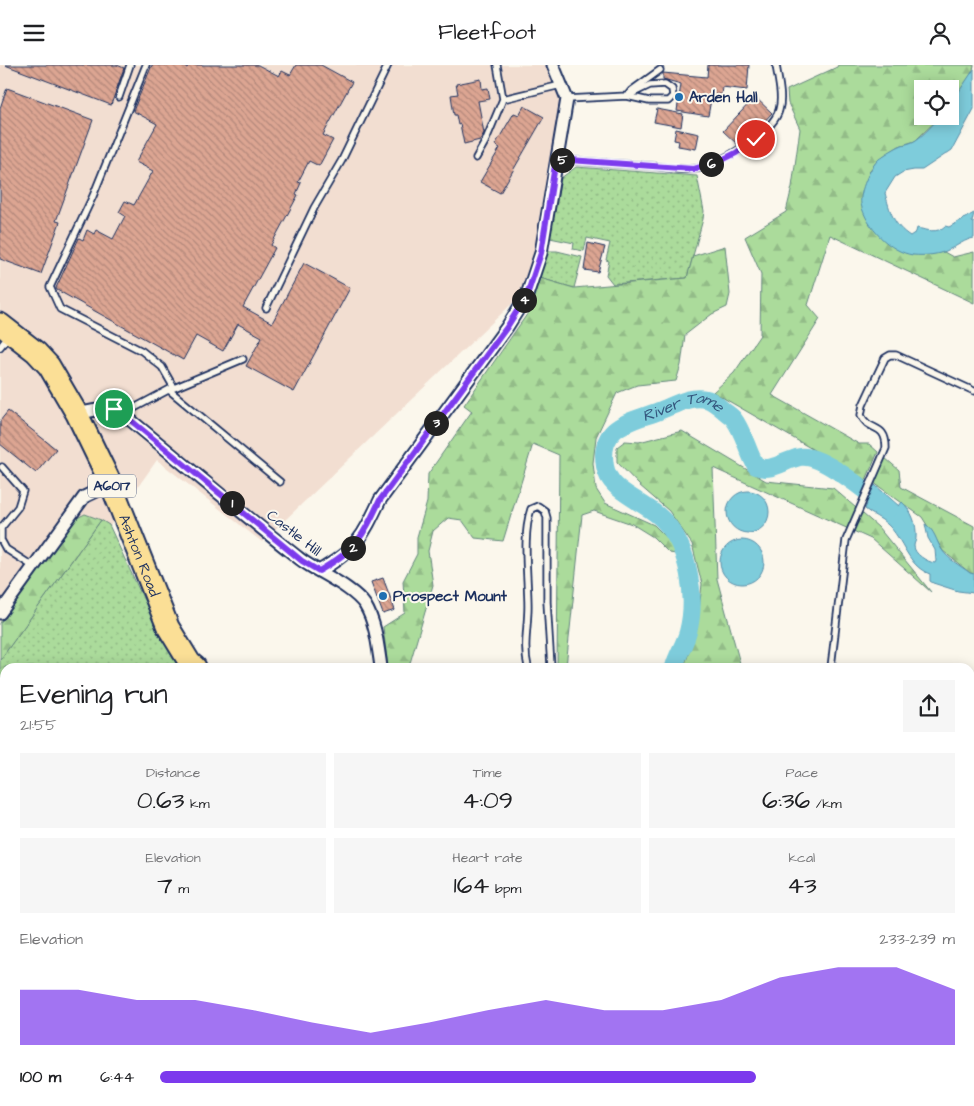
<!DOCTYPE html>
<html lang="en">
<head>
<meta charset="utf-8">
<style>
  :root { --surface:#fff; --page:#f6f6f6; --text:#202124; --muted:#757577; --accent:#7c3aed }
  body { margin:0; font-family:"Architects Daughter",sans-serif; background:var(--page); color:var(--text); height:100vh; display:flex; flex-direction:column; font-size:19px; white-space:nowrap }
  * { box-sizing:border-box; margin:0 }
  p { font-size:16px; color:var(--muted) }
  .icon { flex:none; width:28px; height:28px; fill:none; stroke:currentColor; stroke-width:2; stroke-linecap:round; stroke-linejoin:round }
  .map { position:relative; flex:1; overflow:hidden }
  .details { position:absolute; left:0px; top:598px; width:975px; height:444px; display:flex; flex-direction:column; background:var(--surface); border-radius:15px 15px 0 0; box-shadow:0 2px 12px #0003 }
  .details>* { flex:none }
  .controls { position:absolute; left:914px; top:15px; display:grid; gap:10px }
  .controls a { display:grid; place-items:center; width:45px; height:45px; border-radius:0px; background:var(--surface); box-shadow:0 2px 12px #0003; font-size:25px }
  .pin { position:absolute; display:grid; place-items:center; width:42px; height:42px; color:#fff; margin:-21px; border:2px solid #fff; border-radius:50%; box-shadow:0 1px 5px #0007 }
  .km { position:absolute; width:25px; height:25px; margin:-12px; border-radius:50%; background:#222; color:#fff; font-size:14px; line-height:25px; text-align:center }
  .round { display:grid; place-items:center; flex:none; width:52px; height:52px; border-radius:0px; background:var(--page) }
  .headline { display:flex; align-items:center; justify-content:space-between; height:85px; padding:0 20px }
  h1 { font-size:28px; font-weight:600; line-height:38px }
  .stats { display:grid; grid-template-columns:repeat(3,1fr); gap:8px; height:85px; padding:5px 20px }
  .stats div { display:grid; align-content:center; border-radius:0px; background:var(--page); text-align:center }
  .stats b { font-size:25px; font-weight:600 }
  .stats small { font-size:14px; font-weight:400 }
  .stats p { font-size:14px }
  .chart { height:140px; padding:10px 20px }
  .chart p { display:flex; justify-content:space-between }
  .chart svg { width:100%; height:90px; margin-top:5px; fill:var(--accent); opacity:.7 }
  ul { padding:0 20px; list-style:none; font-size:16px }
  li { display:grid; grid-template-columns:80px 60px 1fr; align-items:center; height:38px }
  li i { height:12px; border-radius:6px; background:var(--accent) }
  header { display:flex; justify-content:space-between; align-items:center; height:65px; padding:0 20px; background:var(--surface); font-size:22px; font-weight:600 }
  .map>svg:first-child { display:block }
  .built { fill:#f2ded1 }
  .grass { fill:url(#grass-dots); stroke:#63857c }
  .forest { fill:url(#forest-firs); stroke:#63857c }
  .water { fill:#7eccdb; stroke:#568da9 }
  .lines { fill:none; stroke-linecap:round; stroke-linejoin:round }
  .river { stroke:#7eccdb; stroke-width:18 }
  .building { fill:url(#building-back-hatch); stroke:#1b2f5e }
  .lane-casing { stroke:#1b2f5e; stroke-width:9 }
  .street-casing { stroke:#1b2f5e; stroke-width:15 }
  .highway-casing { stroke:#1b2f5e; stroke-width:25 }
  .lane { stroke:#fbf7ec; stroke-width:5.5 }
  .street { stroke:#fbf7ec; stroke-width:11 }
  .highway { stroke:#fbdf96; stroke-width:21 }
  .route-casing { stroke:#fff; stroke-width:10 }
  .route { stroke:#7c3aed; stroke-width:6 }
  .poi-dot { fill:#1f6fb2; stroke:#fbf7ec; stroke-width:2 }
  .labels { text-anchor:middle; dominant-baseline:central; stroke-width:4; stroke-linejoin:round; paint-order:stroke }
  .shield { fill:#fbf7ec; stroke:#5e6b89; stroke-width:1 }
  .shield-label { font-size:14px; font-weight:bold; fill:#1b2f5e }
  .poi-label { font-size:15px; font-weight:bold; fill:#1b2f5e; stroke:#fbf7ec; text-anchor:start }
  .street-label { font-size:15px; fill:#1b2f5e; stroke:#fbf7ec }
  .water-label { font-size:16px; font-style:italic; fill:#34567d; stroke:#fbf7ec }
</style>
</head>
<body>
<header><svg class="icon" aria-label="menu" viewBox="0 0 24 24"><path d="M4 6h16M4 12h16M4 18h16"/></svg>Fleetfoot<svg class="icon" aria-label="person" viewBox="0 0 24 24"><circle cx="12" cy="8" r="4"/><path d="M4 21q1-7 8-7t8 7"/></svg></header>
<div class="map">
<svg width="974" height="1041" viewBox="0 0 974 1041">
  <defs>
    <pattern id="grass-dots" width="8" height="8" patternUnits="userSpaceOnUse" patternTransform="scale(1.25)"><rect width="8" height="8" fill="#abdb9b"/><path d="M2 2h.1M6 6h.1" fill="none" stroke="#93bc88" stroke-width="1.8" stroke-linecap="round"/></pattern>
    <pattern id="forest-firs" width="22" height="20" patternUnits="userSpaceOnUse" patternTransform="scale(1.25)"><rect width="22" height="20" fill="#abdb9b"/><path d="M5 1l3.5 6h-7zM16 11l3.5 6h-7z" fill="#93bc88"/></pattern>
    <pattern id="building-back-hatch" width="6" height="6" patternUnits="userSpaceOnUse" patternTransform="scale(1.25)"><rect width="6" height="6" fill="#dca592"/><path d="M-1 5l2 2M0 0l6 6M5-1l2 2" fill="none" stroke="#b2877a"/></pattern>
  </defs>
  <rect width="100%" height="100%" fill="#fbf7ec"/>
  <filter id="ink" filterUnits="userSpaceOnUse"><feTurbulence type="fractalNoise" baseFrequency=".02" numOctaves="2"/><feDisplacementMap in="SourceGraphic" scale="10" xChannelSelector="R" yChannelSelector="G"/><feConvolveMatrix kernelMatrix="1 2 1 2 8 2 1 2 1" color-interpolation-filters="sRGB"/></filter>
  <g filter="url(#ink)">
    <path class="built" d="M0,0H561L567,17L540,172L520,231L262,477L157,395L108,464L0,570Z"/>
    <path class="grass" d="M576,102L697,111L704,146L703,154L687,213L613,219L606,210L609,196L606,195L610,178L587,173L584,186L573,184L574,178L550,173L561,113Z
      M546,186H557L582,192L574,223L540,213Z
      M101,455L109,460L156,561L180,602H5V1036H250L255,1041H0V595Z
      M974,990V1041H724L722,1036H970V991Z
      M265,1036H341L338,1041H267Z"/>
    <path class="forest" d="M838,0H974C973,13 958,30 950,40V24H922V51H941L915,76L899,81L879,94L870,105L862,129L924,190L944,187L953,192L974,187V238L830,170L808,240L820,254L772,330L859,379H869L878,387L866,415L713,327L734,308L760,270L761,209L745,172L786,147L792,122L800,64L788,38L787,25L837,2Z
      M725,181L730,229L727,242L712,249L685,270L681,300L676,316L637,320L617,328L596,372L593,398L596,424L605,438L654,460L671,477L676,489L669,488L653,472L632,459L594,446L582,450L566,602H557L559,390L533,379L503,476L475,473L462,455L448,453L433,466L428,486L433,520L410,598L408,602H388L383,562L405,548L403,516L417,489V472L427,437L428,409L472,346L464,340L530,245L540,213L574,223L687,213L693,191Z
      M682,366L766,416L833,423L878,462L931,527L871,474L713,403L717,514L741,602H684L697,564L702,519L692,479L669,446L639,420L617,397V382L625,376L639,377Z
      M885,393L899,405L901,422L974,461V509L970,508L943,486L922,452L874,418Z
      M85,449L101,455L0,595V558L75,454Z"/>
    <path class="water" d="M974,4V44L952,85L922,105H914L903,107L895,112L885,128C890,146 893,160 910,171L916,167L917,163C927,165 937,169 945,161L949,162L974,148L972,157L974,158V173C964,175 959,180 950,184C940,190 924,191 913,190C890,187 866,162 861,139C859,127 870,102 879,94C885,89 895,83 902,80C906,79 912,78 916,75C925,69 933,59 941,51H950V40Z
      M875,420L899,441L902,437C912,446 917,459 916,473C916,476 914,478 914,481C914,489 927,497 935,498L936,496L935,485L928,473L925,459C935,465 936,476 942,485C949,495 961,501 970,508L974,509V528L958,526L933,518L930,516V509C907,501 904,474 887,459C881,453 872,450 865,444Z
      M727 447a21 21 0 1 1 42 0a21 21 0 1 1-42 0Z
      M720 497a22 22 0 1 1 44 0a22 22 0 1 1-44 0Z"/>
    <g class="lines">
      <g class="river">
        <path id="s1" d="M674,602C677,590 685,579 688,567C697,533 689,482 664,456C657,448 646,442 637,436C623,427 608,419 605,401C598,360 631,357 659,346C673,341 690,330 706,334C712,335 717,340 722,344C725,347 730,350 733,353C744,367 747,386 756,401C772,408 784,395 800,392C821,388 871,430 888,444"/>
        <path d="M970,977L974,975"/>
      </g>
    </g>
    <path class="building" d="M5,0H117L124,3L111,40Z
      M152,0H181L187,3L189,0H258L279,11L282,6L290,10L296,0H321L352,17L323,70L333,75L319,101L309,96L298,117L301,118L296,129L298,130L271,180L275,183L243,242L272,258L304,198L350,223L294,327L246,301L262,272L238,259L223,286L196,271L183,295L57,225L56,223L79,173L83,175L87,165L94,169L96,165L113,174L125,151L119,147L125,136L134,140L153,106L136,97L157,59L133,46Z
      M708,0H749L747,25L722,22L721,30L712,29L708,51L677,46L681,19L663,14V8L707,12Z
      M481,14L482,24L488,23L490,34L478,36L484,68L480,75L464,79L460,59L458,60L456,50H454L451,30L458,29L456,19Z
      M7,23L93,55L56,156L60,157L41,209L0,194V43Z
      M755,32L772,48L751,71L738,80L723,66Z
      M524,41L544,52L500,128L480,117L500,83L495,80L514,48L519,50Z
      M657,44L683,49L681,62L654,57Z
      M676,64L699,69L696,84L678,81L679,76L674,75Z
      M588,178L605,182L598,207L584,205Z
      M8,346L56,384L36,408L0,379V356Z
      M383,513L395,545L383,549L371,517Z"/>
    <g class="lines">
      <g class="lane-casing">
        <path id="lane" d="M146,0L93,131L50,222L60,244L142,286L162,302L174,323L243,294
          M497,0L503,34L561,20
          M119,32L130,0
          M567,34L627,31L650,20L665,19L672,24L673,31L668,36H649L627,31L631,26L660,5
          M476,93L485,77L503,34
          M556,94C588,97 620,99 652,101C665,102 680,106 694,104C717,102 773,68 779,45C783,32 778,14 776,0
          M266,243L314,143L342,95L388,0
          M0,282L8,272
          M169,325L280,417
          M123,349L170,324
          M2,402L23,426L18,442L1,463V475L6,484L34,502
          M528,602C523,582 528,562 528,541C528,513 522,470 531,444L538,441L545,446L547,453V537L551,602
          M831,602L846,475L886,383C886,357 869,368 861,350L863,340L885,293L890,290H896L974,326"/>
      </g>
      <g class="street-casing">
        <path id="street" d="M77,349C94,345 108,341 123,349C182,397 240,447 300,494C318,508 352,521 365,540C376,558 378,582 381,602
          M319,506C357,484 362,473 380,435L507,262L527,230L541,188L567,34L553,0
          M0,548L84,432L111,419
          M676,1036L678,1041"/>
      </g>
      <g class="highway-casing">
        <g id="highway">
          <path id="s2" d="M0,259L36,287L49,301L77,349L111,419L168,562L190,598L195,602"/>
          <path d="M970,659H974"/>
        </g>
      </g>
      <use href="#lane" class="lane"/>
      <use href="#street" class="street"/>
      <use href="#highway" class="highway"/>
    </g>
  </g>
  <g class="lines" filter="url(#ink)">
    <g class="route-casing">
      <path id="route" d="M114,344L123,349L302,496L319,506C357,484 362,473 380,435L507,262L527,230L541,188L556,94L694,104L718,97L736,88L756,74"/>
    </g>
    <use href="#route" class="route"/>
  </g>
  <g class="poi-dot">
    <circle cx="679" cy="32" r="5"/>
    <circle cx="383" cy="531" r="5"/>
  </g>
  <g class="labels">
    <rect class="shield" x="88" y="409.5" width="48" height="23" rx="4"/>
    <g class="shield-label">
      <text x="112" y="421">A6017</text>
    </g>
    <g class="poi-label">
      <text x="689" y="32">Arden Hall</text>
      <text x="393" y="531">Prospect Mount</text>
    </g>
    <g class="street-label">
      <text transform="translate(294 468) rotate(38)">Castle Hill</text>
      <text stroke="none"><textPath href="#s2" startOffset="275">Ashton Road</textPath></text>
    </g>
    <g class="water-label">
      <text stroke="none"><textPath href="#s1" startOffset="351">River Tame</textPath></text>
    </g>
  </g>
</svg>
<div class="controls">
<a><svg class="icon" aria-label="locate" viewBox="0 0 24 24"><circle cx="12" cy="12" r="6"/><path d="M12 2v4M12 18v4M2 12h4M18 12h4"/></svg></a>
</div>
<div class="pin" style="left:114px;top:344px;background:#1e9e55"><svg class="icon" aria-label="arrive" viewBox="0 0 24 24"><path d="M6 21V4h12l-3 4 3 4H6"/></svg></div>
<div class="pin" style="left:756px;top:74px;background:#d93025"><svg class="icon" aria-label="check" viewBox="0 0 24 24"><path d="M5 12l5 5 9-10"/></svg></div>
<b class="km" style="left:232px;top:438px">1</b>
<b class="km" style="left:353px;top:483px">2</b>
<b class="km" style="left:436px;top:358px">3</b>
<b class="km" style="left:524px;top:235px">4</b>
<b class="km" style="left:562px;top:95px">5</b>
<b class="km" style="left:711px;top:99px">6</b>
<section class="details">
<div class="headline"><div><h1>Evening run</h1><p>21:55</p></div><a class="round"><svg class="icon" aria-label="share" viewBox="0 0 24 24"><path d="M12 15V3M7 8l5-5 5 5M5 13v7h14v-7"/></svg></a></div>
<div class="stats">
<div><p>Distance</p><b>0.63<small> km</small></b></div>
<div><p>Time</p><b>4:09</b></div>
<div><p>Pace</p><b>6:36<small> /km</small></b></div>
</div>
<div class="stats">
<div><p>Elevation</p><b>7<small> m</small></b></div>
<div><p>Heart rate</p><b>164<small> bpm</small></b></div>
<div><p>kcal</p><b>43</b></div>
</div>
<div class="chart"><p><span>Elevation</span>233–239 m</p>
<svg viewBox="0 0 160 44" preserveAspectRatio="none"><path d="M0 44V17L10 17L20 22L30 22L40 27L50 33L60 38L70 33L80 27L90 22L100 27L110 27L120 22L130 11L140 6L150 6L160 17V44z"/></svg>
</div>
<ul>
<li><b>100 m</b>6:44<i style="width:75%"></i></li>
</ul>
</section>
</div>
</body>
</html>
